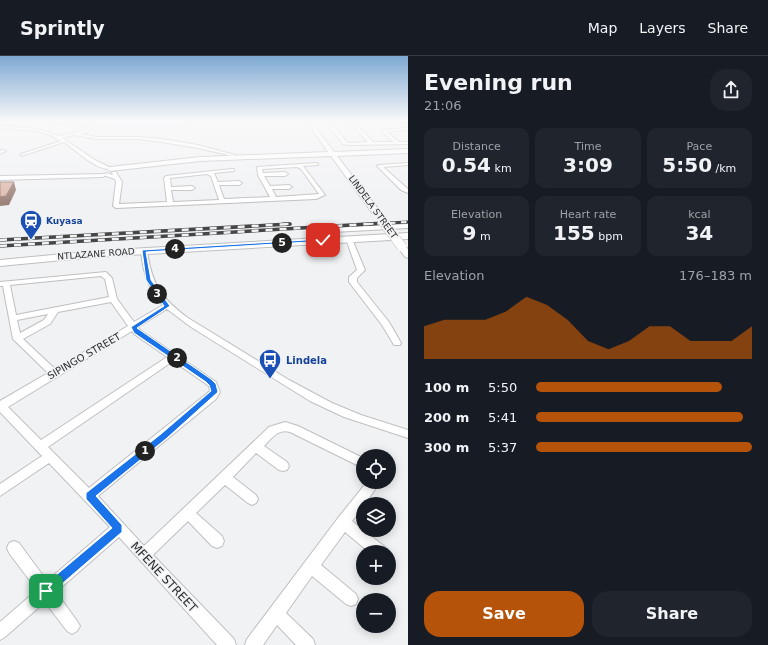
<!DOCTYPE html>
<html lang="en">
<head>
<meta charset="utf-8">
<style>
  :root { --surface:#171b24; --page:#20242c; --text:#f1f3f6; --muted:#9ea1a6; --line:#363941; --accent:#b45309 }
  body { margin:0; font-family:"DejaVu Sans",sans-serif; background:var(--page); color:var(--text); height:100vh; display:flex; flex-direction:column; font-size:15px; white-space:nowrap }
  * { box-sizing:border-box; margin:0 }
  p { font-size:13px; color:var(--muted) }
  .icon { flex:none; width:22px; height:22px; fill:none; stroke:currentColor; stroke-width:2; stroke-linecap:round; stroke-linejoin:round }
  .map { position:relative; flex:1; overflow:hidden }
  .details { display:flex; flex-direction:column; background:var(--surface); width:360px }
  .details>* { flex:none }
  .fabs { position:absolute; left:356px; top:393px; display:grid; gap:8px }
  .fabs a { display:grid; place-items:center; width:40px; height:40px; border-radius:50%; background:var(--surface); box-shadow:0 2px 10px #0003; font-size:20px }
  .pin { position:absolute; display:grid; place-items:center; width:34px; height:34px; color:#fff; margin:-17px; border-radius:8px; box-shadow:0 2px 6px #0006 }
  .km { position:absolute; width:20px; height:20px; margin:-10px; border-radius:50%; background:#222; color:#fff; font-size:11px; line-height:20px; text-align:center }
  .round { display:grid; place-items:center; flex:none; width:42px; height:42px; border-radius:16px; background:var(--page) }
  .summary { display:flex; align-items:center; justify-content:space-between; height:68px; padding:0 16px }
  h1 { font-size:22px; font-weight:700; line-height:30px }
  .metrics { display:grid; grid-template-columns:repeat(3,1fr); gap:6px; height:68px; padding:4px 16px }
  .metrics div { display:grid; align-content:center; border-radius:10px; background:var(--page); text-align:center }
  .metrics b { font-size:20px; font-weight:700 }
  .metrics small { font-size:11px; font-weight:400 }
  .metrics p { font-size:11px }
  .chart { height:112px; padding:8px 16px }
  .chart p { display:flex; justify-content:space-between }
  .chart svg { width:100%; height:72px; margin-top:4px; fill:var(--accent); opacity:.7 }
  .primary-button { display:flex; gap:8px; margin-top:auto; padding:8px 16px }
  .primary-button a { flex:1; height:46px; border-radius:16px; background:var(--accent); color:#fff; font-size:16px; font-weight:700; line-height:46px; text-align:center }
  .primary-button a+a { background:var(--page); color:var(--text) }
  ul { padding:0 16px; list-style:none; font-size:13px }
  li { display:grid; grid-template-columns:64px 48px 1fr; align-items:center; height:30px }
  li i { height:10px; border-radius:5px; background:var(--accent) }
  header { display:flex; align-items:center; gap:24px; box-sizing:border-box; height:56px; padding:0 20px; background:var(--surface); border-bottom:1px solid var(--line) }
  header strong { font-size:19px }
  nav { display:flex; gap:22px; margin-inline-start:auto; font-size:14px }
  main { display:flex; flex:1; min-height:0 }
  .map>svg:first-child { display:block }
  .built { fill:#e1e6ee }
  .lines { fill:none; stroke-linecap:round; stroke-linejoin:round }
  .minor-casing { stroke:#bfbfc1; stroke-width:2 }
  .tertiary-casing { stroke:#bfbfc1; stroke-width:2 }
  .minor { fill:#fff; fill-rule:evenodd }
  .tertiary { fill:#fff; fill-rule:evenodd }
  .rail-far1-casing { stroke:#464646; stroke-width:3 }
  .rail-casing { stroke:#464646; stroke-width:3.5 }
  .rail-far1 { stroke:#f1f2f4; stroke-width:2; stroke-dasharray:5.5; stroke-linecap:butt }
  .rail { stroke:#f1f2f4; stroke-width:2.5; stroke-dasharray:7; stroke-linecap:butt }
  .tertiary-bridge-far1-casing { stroke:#bfbfc1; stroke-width:8; stroke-linecap:butt }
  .tertiary-bridge-casing { stroke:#bfbfc1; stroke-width:10; stroke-linecap:butt }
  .tertiary-bridge-far1 { stroke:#fff; stroke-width:8 }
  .tertiary-bridge { stroke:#fff; stroke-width:9 }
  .shaded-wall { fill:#9b8279 }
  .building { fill:#ddb9ad; stroke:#9b8279 }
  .route { fill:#1a73e8; stroke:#fff }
  .labels { text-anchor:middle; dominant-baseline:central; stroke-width:3.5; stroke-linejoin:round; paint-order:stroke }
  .far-street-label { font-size:9px; fill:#2d2d2d; stroke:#f1f2f4 }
  .far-transit-label { font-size:9px; font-weight:bold; fill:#164399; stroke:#f1f2f4; text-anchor:start }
  .street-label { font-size:10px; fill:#2d2d2d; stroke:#f1f2f4 }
  .transit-label { font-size:10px; font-weight:bold; fill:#164399; stroke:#f1f2f4; text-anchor:start }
  .near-street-label { font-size:12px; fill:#2d2d2d; stroke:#f1f2f4 }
</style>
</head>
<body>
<header>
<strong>Sprintly</strong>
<nav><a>Map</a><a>Layers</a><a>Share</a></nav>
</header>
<main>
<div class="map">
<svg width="408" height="589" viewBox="0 0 408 589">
  <rect width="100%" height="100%" fill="#f1f2f4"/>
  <path class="built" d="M106,65H188L186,73L96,74Z"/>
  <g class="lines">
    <g class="minor-casing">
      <path id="minor" d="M36,65L93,69L99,65H104L85,77L79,78L97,81H138L162,83L198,89L235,99L233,100L198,92L162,86L138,83H97L74,79L62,82L95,104L109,111V113C95,113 75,94 64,86L21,100V98L61,85L50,79L37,75L0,72V70L37,73L59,80L83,75L90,71Z
        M325,65H329L347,86L349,87L368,86L348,65H353L373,86H394L382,76V74L408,72V74L387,76L399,86H408V88L349,89L343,88Z
        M408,65V67L405,65Z
        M2,94L6,95L0,98V95Z
        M316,107L318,108V109L303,110L325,139L316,143L116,152L113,150L116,126L115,123L103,119L106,117L113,119L112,116H116L122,126L119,148L167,146L164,122L166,120L232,113H234V115L214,117L218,126L239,125L242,127L239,129H219L224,143L270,141L258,119L257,111ZM297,111L301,113L319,138L276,141L272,133H289L292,131L289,129L270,130L264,120H285L288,118L285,116L263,117L262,113ZM207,118L211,120L219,144L173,146L171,134H192L195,132L192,130L171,131L170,122Z
        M408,107V109L383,111L408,133V137L401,134L377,110L379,109Z
        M408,168V172L333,176L328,179L325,185L320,184L323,177L332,172Z
        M349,181L352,183L365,214L357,222V226L389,266L401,287L400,289H394L382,269L349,226V221L357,214L346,183Z
        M144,193L147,195C152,229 161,242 188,262L289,324L332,347L361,359L408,374V382L344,361L310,345L191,271L167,253L138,271L140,274L216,326L220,336L216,343L98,440L144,490L269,371L285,366L298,370L363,402V412L290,376C278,372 271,383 264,390L287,406L289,410L287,414L283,415L279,414L256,397L233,421L256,439L258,443L256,447L252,449L248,447L225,429L196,457L222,480L224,485L222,490L217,492L212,490L188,465L153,499L234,583L236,589H217L119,481L56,536L77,565L80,570L77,575L72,578L67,575L45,546L5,581L0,584V566L37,534L9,497L7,492L9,487L14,485L19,487L47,525L110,471L49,407L0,440V428L42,400L0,356V345L48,317L13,283L3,230H0V226L106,216L112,222L117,243L134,266L163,249C148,233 143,216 141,195ZM101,220L105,223L109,241L16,259L10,229ZM111,246L128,270L55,313L23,283L50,268L58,256ZM48,258L44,264L20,277L17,264ZM132,275L134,278L167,301L41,384L8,351ZM173,305L209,330L210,335L89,432L48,391Z
        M367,426H380L365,448H363V451L352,465L385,491L387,496H369L345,476L321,509L356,538L358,543L356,548L351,550L346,548L312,520L286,557L313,583L315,589H296L277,569L263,589H245L247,583L338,462Z"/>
    </g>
    <g class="tertiary-casing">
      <path id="tertiary" d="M306,65H311L334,96L408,93V97L337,100L379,154V158H373L331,100L200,105L110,115L107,113L110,111L200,101L328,96Z
        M105,118L106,119L103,121L0,124V120Z
        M408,177V183L95,201L0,210V204L95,195Z
        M402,188L408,193V202L405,201L398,191Z"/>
    </g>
    <use href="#minor" class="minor"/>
    <use href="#tertiary" class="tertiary"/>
    <g class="rail-far1-casing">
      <path id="rail-far1" d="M283,168H290
        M368,168L408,166"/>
    </g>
    <g class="rail-casing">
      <path id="rail" d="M0,184L290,168
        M0,190L385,167"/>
    </g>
    <use href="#rail-far1" class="rail-far1"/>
    <use href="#rail" class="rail"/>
    <g class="tertiary-bridge-far1-casing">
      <path id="tertiary-bridge-far1" d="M376,156L385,168"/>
    </g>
    <g class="tertiary-bridge-casing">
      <path id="tertiary-bridge" d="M384,167L402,191"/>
    </g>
    <use href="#tertiary-bridge-far1" class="tertiary-bridge-far1"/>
    <use href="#tertiary-bridge" class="tertiary-bridge"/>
  </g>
  <path class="shaded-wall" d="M14,126L16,134L9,149L0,150V141Z"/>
  <path class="building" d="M0,126H14L6,140L0,141Z"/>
  <linearGradient id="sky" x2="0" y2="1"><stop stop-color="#7ea8d2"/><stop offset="0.44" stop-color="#f9f9fa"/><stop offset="1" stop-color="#f9f9fa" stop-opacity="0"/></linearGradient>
  <rect width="408" height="148" fill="url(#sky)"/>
  <path class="route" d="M323,183L325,185L146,196L151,224L170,250L137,272L211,323L216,328L218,336L167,382L96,440L122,469V476L49,539L46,540L42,539L40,535L42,531L112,472L86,443V437L161,378L211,335L209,329L206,326L134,277L131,271L164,250L146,224L142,194Z"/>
  <defs>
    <g id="station-pin" transform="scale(1.15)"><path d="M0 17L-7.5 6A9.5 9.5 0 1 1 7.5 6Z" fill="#1a4fb4" stroke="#f1f2f4"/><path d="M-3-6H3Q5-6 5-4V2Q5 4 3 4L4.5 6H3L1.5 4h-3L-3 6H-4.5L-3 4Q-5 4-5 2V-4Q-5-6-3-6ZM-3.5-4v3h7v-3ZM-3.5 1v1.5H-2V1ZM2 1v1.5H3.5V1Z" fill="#fff"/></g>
    <g id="bus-pin" transform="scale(1.15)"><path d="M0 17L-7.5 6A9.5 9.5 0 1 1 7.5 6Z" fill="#1a4fb4" stroke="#f1f2f4"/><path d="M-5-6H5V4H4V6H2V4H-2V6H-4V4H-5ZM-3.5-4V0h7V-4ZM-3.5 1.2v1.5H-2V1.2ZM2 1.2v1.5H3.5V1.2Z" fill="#fff"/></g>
  </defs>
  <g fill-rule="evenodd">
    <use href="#station-pin" x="31" y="165"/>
    <use href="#bus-pin" x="270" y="304"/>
  </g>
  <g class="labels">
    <g class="far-street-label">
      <text transform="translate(373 151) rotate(54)">LINDELA STREET</text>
      <text transform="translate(96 198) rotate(-4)">NTLAZANE ROAD</text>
    </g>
    <g class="far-transit-label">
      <text x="46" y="165">Kuyasa</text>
    </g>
    <g class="street-label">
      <text transform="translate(84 300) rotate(-30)">SIPINGO STREET</text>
    </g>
    <g class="transit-label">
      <text x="286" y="304">Lindela</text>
    </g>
    <g class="near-street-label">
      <text transform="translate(164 521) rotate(47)">MFENE STREET</text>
    </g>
  </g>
</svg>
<div class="fabs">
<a><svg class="icon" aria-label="locate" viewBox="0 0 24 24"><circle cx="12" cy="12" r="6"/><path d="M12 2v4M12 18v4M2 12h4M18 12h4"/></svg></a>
<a><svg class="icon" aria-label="layers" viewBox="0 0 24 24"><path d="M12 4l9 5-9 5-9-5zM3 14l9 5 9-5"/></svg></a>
<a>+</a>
<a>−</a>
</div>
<div class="pin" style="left:46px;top:535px;background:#1e9e55"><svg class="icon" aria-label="arrive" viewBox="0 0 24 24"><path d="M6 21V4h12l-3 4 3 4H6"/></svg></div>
<div class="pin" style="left:323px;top:184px;background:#d93025"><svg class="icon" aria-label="check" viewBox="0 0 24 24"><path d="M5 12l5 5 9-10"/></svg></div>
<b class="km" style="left:145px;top:395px">1</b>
<b class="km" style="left:177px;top:302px">2</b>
<b class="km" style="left:157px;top:238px">3</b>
<b class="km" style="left:175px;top:193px">4</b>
<b class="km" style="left:282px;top:187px">5</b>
</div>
<section class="details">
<div class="summary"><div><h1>Evening run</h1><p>21:06</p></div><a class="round"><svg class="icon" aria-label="share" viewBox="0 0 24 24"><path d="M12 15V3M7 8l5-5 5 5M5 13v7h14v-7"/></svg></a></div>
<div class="metrics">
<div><p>Distance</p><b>0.54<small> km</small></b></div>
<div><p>Time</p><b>3:09</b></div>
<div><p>Pace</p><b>5:50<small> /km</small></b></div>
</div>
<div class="metrics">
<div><p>Elevation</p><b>9<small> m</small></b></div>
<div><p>Heart rate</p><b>155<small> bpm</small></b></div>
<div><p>kcal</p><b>34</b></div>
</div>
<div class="chart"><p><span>Elevation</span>176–183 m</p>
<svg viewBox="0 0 160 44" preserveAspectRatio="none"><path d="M0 44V24L10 20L20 20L30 20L40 15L50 6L60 11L70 20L80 33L90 38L100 33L110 24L120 24L130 33L140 33L150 33L160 24V44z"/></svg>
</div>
<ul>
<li><b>100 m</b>5:50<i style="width:86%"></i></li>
<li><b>200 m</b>5:41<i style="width:96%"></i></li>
<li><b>300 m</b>5:37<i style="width:100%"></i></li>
</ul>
<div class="primary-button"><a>Save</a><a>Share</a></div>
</section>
</main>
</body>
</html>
